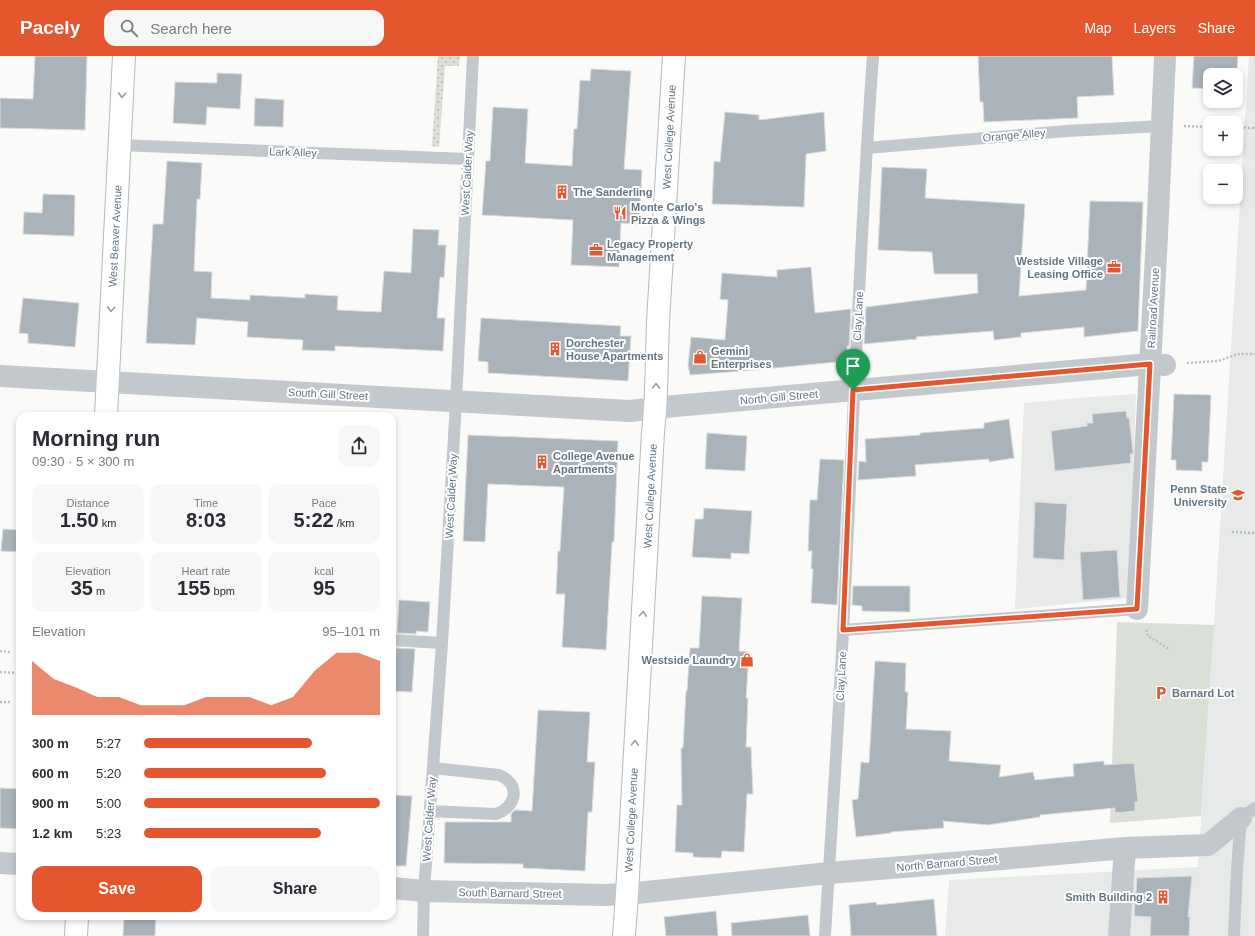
<!DOCTYPE html>
<html lang="en">
<head>
<meta charset="utf-8">
<style>
  :root { --surface:#fff; --page:#f7f7f7; --text:#2b2b33; --muted:#7c7c81; --accent:#e4572e }
  body { margin:0; font-family:Helvetica,sans-serif; background:var(--page); color:var(--text); height:100vh; display:flex; flex-direction:column; font-size:15px; white-space:nowrap }
  * { box-sizing:border-box; margin:0 }
  p { font-size:13px; color:var(--muted) }
  .icon { flex:none; width:22px; height:22px; fill:none; stroke:currentColor; stroke-width:2; stroke-linecap:round; stroke-linejoin:round }
  .map { position:relative; flex:1; overflow:hidden }
  .details { position:absolute; left:16px; top:356px; width:380px; height:508px; display:flex; flex-direction:column; background:var(--surface); border-radius:12px; box-shadow:0 2px 6px #0003 }
  .details>* { flex:none }
  .tools { position:absolute; left:1203px; top:12px; display:grid; gap:8px }
  .tools a { display:grid; place-items:center; width:40px; height:40px; border-radius:8px; background:var(--surface); box-shadow:0 2px 6px #0003; font-size:20px }
  .pin { position:absolute; display:grid; place-items:center; width:34px; height:34px; color:#fff; margin:-41px -17px; border-radius:50% 50% 50% 0; rotate:-45deg; box-shadow:0 0 4px #0007 }
  .pin .icon { rotate:45deg }
  .round { display:grid; place-items:center; flex:none; width:42px; height:42px; border-radius:12px; background:var(--page) }
  .head { display:flex; align-items:center; justify-content:space-between; height:68px; padding:0 16px }
  h1 { font-size:22px; font-weight:600; line-height:30px }
  .figures { display:grid; grid-template-columns:repeat(3,1fr); gap:6px; height:68px; padding:4px 16px }
  .figures div { display:grid; align-content:center; border-radius:10px; background:var(--page); text-align:center }
  .figures b { font-size:20px; font-weight:600 }
  .figures small { font-size:11px; font-weight:400 }
  .figures p { font-size:11px }
  .chart { height:112px; padding:8px 16px }
  .chart p { display:flex; justify-content:space-between }
  .chart svg { width:100%; height:72px; margin-top:4px; fill:var(--accent); opacity:.7 }
  .cta { display:flex; gap:8px; margin-top:auto; padding:8px 16px }
  .cta a { flex:1; height:46px; border-radius:12px; background:var(--accent); color:#fff; font-size:16px; font-weight:600; line-height:46px; text-align:center }
  .cta a+a { background:var(--page); color:var(--text) }
  ul { padding:0 16px; list-style:none; font-size:13px }
  li { display:grid; grid-template-columns:64px 48px 1fr; align-items:center; height:30px }
  li i { height:10px; border-radius:5px; background:var(--accent) }
  header { display:flex; align-items:center; gap:24px; box-sizing:border-box; height:56px; padding:0 20px; background:var(--accent); color:#fff }
  header strong { font-size:19px }
  nav { display:flex; gap:22px; margin-inline-start:auto; font-size:14px }
  .search { width:280px; height:36px; background:var(--page); display:flex; align-items:center; gap:10px; box-sizing:border-box; padding:0 14px; border-radius:12px; color:var(--muted); font-size:15px }
  .map>svg:first-child { display:block }
  .built { fill:#e8e9e9 }
  .grass { fill:url(#grass-dots) }
  .park { fill:#dadfd7 }
  .building { fill:#aab3b9; stroke:#dcdcda }
  .lines { fill:none; stroke-linecap:round; stroke-linejoin:round }
  .primary-casing { stroke:#b5babe; stroke-width:24 }
  .path { stroke:#bbbfc2; stroke-width:2.5; stroke-dasharray:2 2; stroke-linecap:butt }
  .service { stroke:#c3c8cc; stroke-width:12 }
  .minor { stroke:#c3c8cc; stroke-width:22 }
  .primary { stroke:#fff; stroke-width:22 }
  .oneway { stroke:#939fa8 }
  .route-casing { stroke:#fff; stroke-width:8 }
  .route { stroke:#e4572e; stroke-width:5 }
  .labels { text-anchor:middle; dominant-baseline:central; stroke-width:4; stroke-linejoin:round; paint-order:stroke }
  .street-label { font-size:11px; fill:#657683; stroke:#fff }
  .poi-label { font-size:11px; font-weight:bold; fill:#657683; stroke:#fff; text-anchor:start }
</style>
</head>
<body>
<header>
<strong>Pacely</strong>
<div class="search"><svg class="icon" aria-label="search" viewBox="0 0 24 24"><circle cx="10" cy="10" r="6"/><path d="M15 15l6 6"/></svg>Search here</div>
<nav><a>Map</a><a>Layers</a><a>Share</a></nav>
</header>
<div class="map">
<svg width="1255" height="880" viewBox="0 0 1255 880">
  <defs>
    <pattern id="grass-dots" width="8" height="8" patternUnits="userSpaceOnUse"><rect width="8" height="8" fill="#dadfd7"/><path d="M2 2h.1M6 6h.1" fill="none" stroke="#b4b9b4" stroke-width="1.8" stroke-linecap="round"/></pattern>
  </defs>
  <rect width="100%" height="100%" fill="#fafaf8"/>
  <path class="built" d="M1249,0H1255V880H945L949,824L1198,811L1214,569Z
    M1136,338L1129,542L1015,553L1024,347L1077,342Z"/>
  <path class="grass" d="M438,0H460L459,10H445L439,91L432,90Z"/>
  <path class="park" d="M1117,566L1214,569L1201,760L1110,767Z"/>
  <path class="building" d="M35,0H87L85,74L0,72V42L33,43Z
    M978,0H1112L1114,39L1077,41L1078,62L984,66L983,46H980Z
    M1194,0H1238L1236,34V19H1210V33L1192,32Z
    M591,13L631,15L624,113L642,114L639,168L621,167L619,211L571,209L573,164L482,159L486,105H490L493,51L528,53L525,107L572,110L574,73H577L580,24L590,25Z
    M217,17L242,18L240,53L207,51L206,69L173,67L175,26L217,27Z
    M255,42L284,44L283,71L254,70Z
    M725,56L759,59V64L824,56L826,95L806,98L804,151L712,148L714,105L720,106Z
    M167,105L202,107L200,143H197L194,215L212,216L211,242L250,244V239L305,242V238L338,240L337,254L381,256L384,215L411,217L413,173L439,174L438,189H446L444,222L440,221L437,262H445L443,295L335,290V295L302,294L303,284L247,281L248,266L197,262L195,289L146,287L153,168H163Z
    M882,111L927,113L925,142L1025,148L1019,240L1086,234L1090,145L1143,146L1138,275L1084,281V271L1021,277V281L994,284L993,275L916,281L917,283L864,288L866,251L978,237L977,218H934L932,196L878,194Z
    M43,138L75,139L74,180L23,178L24,156L42,157Z
    M811,211L815,257L851,253L849,290H847V305L744,315L690,319L688,309L691,281L725,284L728,244L720,243L722,217L777,221V214Z
    M23,242L79,247L75,291L28,287V278L19,277Z
    M481,262L621,270L620,280H631L628,325L488,317V306L478,305Z
    M1174,338L1211,339L1208,406H1202V415L1176,414V404H1171Z
    M1126,355L1127,362H1129L1133,395V398H1130L1131,407L1055,415L1051,375L1087,370V367H1093L1092,358Z
    M1009,363L1014,402L989,406V403L915,409L916,420L858,424L859,405L866,406L865,383L920,379V377L984,372V367Z
    M707,377L747,380L745,415L705,413Z
    M468,379L618,385L614,486H612L606,594L562,591L565,538H556L558,495H560L564,431L488,428L485,486L463,485Z
    M820,403L844,404L837,549L811,547L813,513H811L812,495H808L810,444H817Z
    M1035,446L1067,448L1064,504L1033,502Z
    M704,452L752,455L749,498L731,497V503L692,501L695,463H703Z
    M3,473L20,474V496L1,495Z
    M1117,494L1120,541L1083,544L1080,496Z
    M853,530H910V556L862,555V550L852,549Z
    M702,540L742,542L739,595L749,596L746,642H748L746,691H751L753,738H747L744,796L722,795L721,802L693,801V797L675,796L677,749H682L681,692H683L686,635H687L690,592H699Z
    M399,544L430,546L428,576L416,575V578L397,577Z
    M396,592L415,593L412,636L392,635V600H395Z
    M875,605L906,607L905,636H908L906,673L951,675L949,705L1001,709L999,721L1033,716L1035,724L1074,720L1073,708L1104,705V709L1134,707L1138,746H1135V755L1115,757V752L1040,759V761L988,769L943,765L944,772L891,776V777L856,781L852,744L858,743L861,706L869,707Z
    M538,654L590,656L587,706H595L592,756H588L585,815L523,812V808L444,807L445,766H511V758L515,754L532,755Z
    M0,732L20,733V773L0,772Z
    M392,739L412,740L406,810H392Z
    M1192,820L1188,861H1190L1189,880H1150L1151,861L1134,860L1137,822Z
    M934,843L937,880H851L849,849L876,846L877,849Z
    M716,855L718,880H666L664,861Z
    M808,859L810,880H732L731,867Z
    M124,860H156L155,880H123Z"/>
  <g class="lines">
    <g class="primary-casing">
      <path id="primary" d="M106,360L124,0
        M76,880L77,860
        M624,880L627,838L653,376C658,334 656,291 659,249C664,166 669,83 674,0"/>
    </g>
    <path class="path" d="M1184,70L1210,71
      M1236,71L1255,72
      M1187,307L1218,305L1238,298H1255
      M1232,476L1255,477
      M1146,574L1148,580L1169,593
      M0,595L10,596
      M0,616L20,617
      M0,646H10"/>
    <path class="service" d="M119,89L467,103
      M867,92L1067,75L1162,70
      M843,574L1137,553
      M392,584L442,587
      M430,755L496,758C517,751 521,728 499,719L433,712
      M423,880L424,835L442,587L456,346L473,0
      M825,880C831,778 838,677 843,575C853,383 859,191 873,0
      M1234,880L1237,813L1241,762L1255,752"/>
    <path class="minor" d="M0,320L630,355L675,350L1150,308L1165,309
      M1137,553L1157,180L1165,0
      M0,807L20,808
      M392,832L424,835L603,839L627,838L829,817L1002,803L1125,792L1208,789L1241,762
      M1119,880L1125,792"/>
    <use href="#primary" class="primary"/>
  </g>
  <defs><path id="oneway-chevron" d="M-2-3.5L2.5 0L-2 3.5" fill="none" stroke-width="1.6" stroke-linecap="round" stroke-linejoin="round"/></defs>
  <g class="oneway">
    <use href="#oneway-chevron" transform="translate(122 39) rotate(93)"/>
    <use href="#oneway-chevron" transform="translate(111 253) rotate(93)"/>
    <use href="#oneway-chevron" transform="translate(656 330) rotate(-89)"/>
    <use href="#oneway-chevron" transform="translate(643 558) rotate(-87)"/>
    <use href="#oneway-chevron" transform="translate(635 687) rotate(-87)"/>
  </g>
  <g class="lines">
    <g class="route-casing">
      <path id="route" d="M1150,308L1137,553L843,574L853,334Z"/>
    </g>
    <use href="#route" class="route"/>
  </g>
  <defs>
    <g id="building-bare" transform="scale(1.08)"><path d="M-4-6H4V6H1V3H-1V6H-4ZM-2.5-4.3h1.7v1.8h-1.7ZM.8-4.3h1.7v1.8H.8ZM-2.5-1h1.7V.8h-1.7ZM.8-1h1.7V.8H.8Z" fill="#e4572e" stroke="#fff" stroke-width="2.5" paint-order="stroke"/></g>
    <g id="restaurant-bare" transform="scale(1.08)"><path d="M-5-6h1v4h1v-4h1v4h1v-4h1v5L-1.5 .5V6h-2V.5L-5-1ZM5-6V6H3V1.5H1.5Q1.5-4 5-6Z" fill="#e4572e" stroke="#fff" stroke-width="2.5" paint-order="stroke"/></g>
    <g id="office-bare" transform="scale(1.08)"><path d="M-6-3h4V-5.5h4V-3h4V5H-6ZM-1-4.5V-3h2v-1.5ZM-6 0V1H6V0Z" fill="#e4572e" stroke="#fff" stroke-width="2.5" paint-order="stroke"/></g>
    <g id="shop-bare" transform="scale(1.08)"><path d="M-5-2.5h2.3a2.7 3.5 0 0 1 5.4 0H5L5.5 6h-11ZM-1.5-2.5h3a1.5 2.3 0 0 0-3 0Z" fill="#e4572e" stroke="#fff" stroke-width="2.5" paint-order="stroke"/></g>
    <g id="university-bare" transform="scale(1.08)"><path d="M0-5L7-2L0 1L-7-2ZM-4 1L0 2.5L4 1V4Q0 6-4 4Z" fill="#e4572e" stroke="#fff" stroke-width="2.5" paint-order="stroke"/></g>
    <g id="parking-bare" transform="scale(1.08)"><path d="M-3.5-5.5H1a3.5 3.5 0 0 1 0 7H-1V5.5H-3.5ZM-1-3.4V-.6H.8a1.4 1.4 0 0 0 0-2.8Z" fill="#e4572e" stroke="#fff" stroke-width="2.5" paint-order="stroke"/></g>
  </defs>
  <g fill-rule="evenodd">
    <use href="#building-bare" x="562" y="136"/>
    <use href="#restaurant-bare" x="620" y="157"/>
    <use href="#office-bare" x="596" y="194"/>
    <use href="#office-bare" x="1114" y="211"/>
    <use href="#building-bare" x="555" y="293"/>
    <use href="#shop-bare" x="700" y="301"/>
    <use href="#building-bare" x="542" y="406"/>
    <use href="#university-bare" x="1238" y="439"/>
    <use href="#shop-bare" x="747" y="604"/>
    <use href="#parking-bare" x="1161" y="637"/>
    <use href="#building-bare" x="1163" y="841"/>
  </g>
  <g class="labels">
    <g class="street-label">
      <text transform="translate(1014 79) rotate(-5)">Orange Alley</text>
      <text transform="translate(669 81) rotate(-87)">West College Avenue</text>
      <text transform="translate(293 96) rotate(2)">Lark Alley</text>
      <text transform="translate(467 117) rotate(-87)">West Calder Way</text>
      <text transform="translate(115 180) rotate(-87)">West Beaver Avenue</text>
      <text transform="translate(1153 252) rotate(-87)">Railroad Avenue</text>
      <text transform="translate(858 260) rotate(-87)">Clay Lane</text>
      <text transform="translate(328 338) rotate(3)">South Gill Street</text>
      <text transform="translate(779 341) rotate(-5)">North Gill Street</text>
      <text transform="translate(451 440) rotate(-87)">West Calder Way</text>
      <text transform="translate(650 440) rotate(-87)">West College Avenue</text>
      <text transform="translate(841 620) rotate(-87)">Clay Lane</text>
      <text transform="translate(429 763) rotate(-86)">West Calder Way</text>
      <text transform="translate(631 764) rotate(-87)">West College Avenue</text>
      <text transform="translate(947 807) rotate(-5)">North Barnard Street</text>
      <text transform="translate(510 837) rotate(1)">South Barnard Street</text>
    </g>
    <g class="poi-label">
      <text x="573" y="136">The Sanderling</text>
      <text x="631" y="151">Monte Carlo's<tspan x="631" dy="13">Pizza &amp; Wings</tspan></text>
      <text x="607" y="188">Legacy Property<tspan x="607" dy="13">Management</tspan></text>
      <text x="1103" y="205" text-anchor="end">Westside Village<tspan x="1103" dy="13">Leasing Office</tspan></text>
      <text x="566" y="287">Dorchester<tspan x="566" dy="13">House Apartments</tspan></text>
      <text x="711" y="295">Gemini<tspan x="711" dy="13">Enterprises</tspan></text>
      <text x="553" y="400">College Avenue<tspan x="553" dy="13">Apartments</tspan></text>
      <text x="1227" y="433" text-anchor="end">Penn State<tspan x="1227" dy="13">University</tspan></text>
      <text x="736" y="604" text-anchor="end">Westside Laundry</text>
      <text x="1172" y="637">Barnard Lot</text>
      <text x="1152" y="841" text-anchor="end">Smith Building 2</text>
    </g>
  </g>
</svg>
<div class="tools">
<a><svg class="icon" aria-label="layers" viewBox="0 0 24 24"><path d="M12 4l9 5-9 5-9-5zM3 14l9 5 9-5"/></svg></a>
<a>+</a>
<a>−</a>
</div>
<div class="pin" style="left:853px;top:334px;background:#1e9e55"><svg class="icon" aria-label="arrive" viewBox="0 0 24 24"><path d="M6 21V4h12l-3 4 3 4H6"/></svg></div>
<section class="details">
<div class="head"><div><h1>Morning run</h1><p>09:30 · 5 × 300 m</p></div><a class="round"><svg class="icon" aria-label="share" viewBox="0 0 24 24"><path d="M12 15V3M7 8l5-5 5 5M5 13v7h14v-7"/></svg></a></div>
<div class="figures">
<div><p>Distance</p><b>1.50<small> km</small></b></div>
<div><p>Time</p><b>8:03</b></div>
<div><p>Pace</p><b>5:22<small> /km</small></b></div>
</div>
<div class="figures">
<div><p>Elevation</p><b>35<small> m</small></b></div>
<div><p>Heart rate</p><b>155<small> bpm</small></b></div>
<div><p>kcal</p><b>95</b></div>
</div>
<div class="chart"><p><span>Elevation</span>95–101 m</p>
<svg viewBox="0 0 160 44" preserveAspectRatio="none"><path d="M0 44V11L10 22L20 27L30 33L40 33L50 38L60 38L70 38L80 33L90 33L100 33L110 38L120 33L130 17L140 6L150 6L160 11V44z"/></svg>
</div>
<ul>
<li><b>300 m</b>5:27<i style="width:71%"></i></li>
<li><b>600 m</b>5:20<i style="width:77%"></i></li>
<li><b>900 m</b>5:00<i style="width:100%"></i></li>
<li><b>1.2 km</b>5:23<i style="width:75%"></i></li>
</ul>
<div class="cta"><a>Save</a><a>Share</a></div>
</section>
</div>
</body>
</html>
